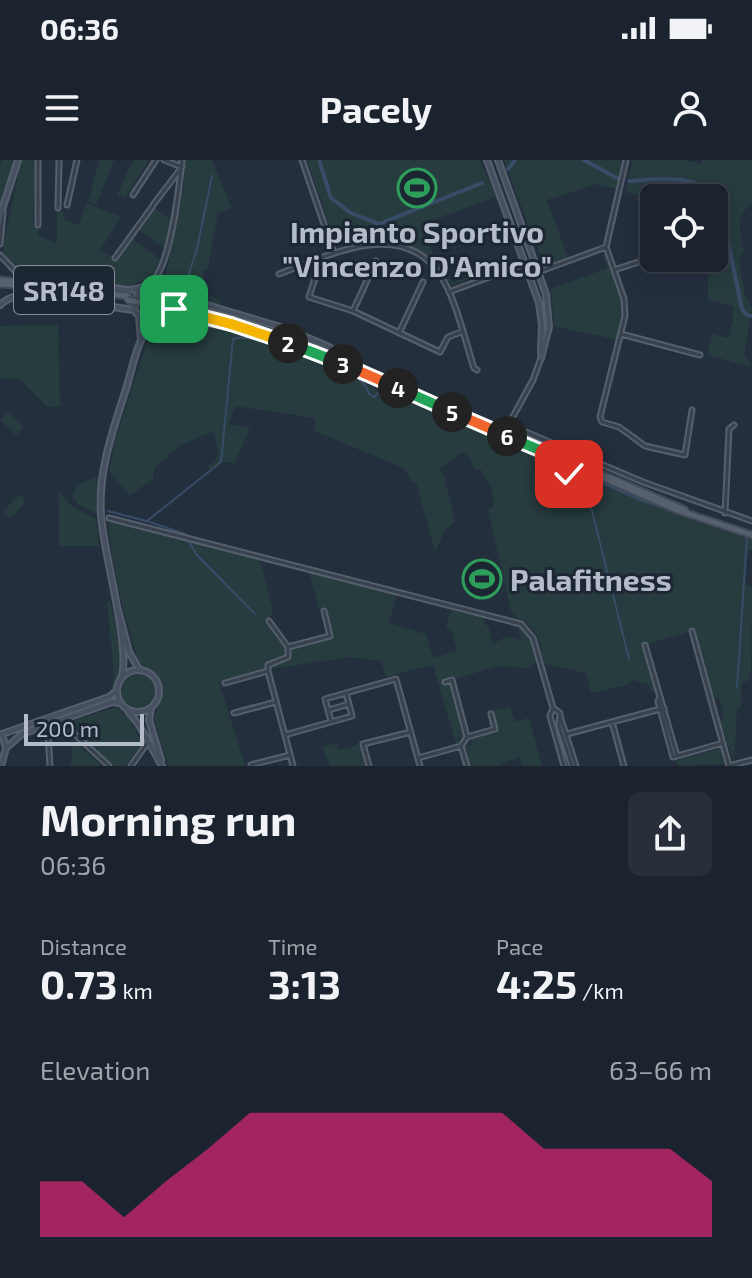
<!DOCTYPE html>
<html lang="en">
<head>
<meta charset="utf-8">
<style>
  :root { --surface:#1b232e; --page:#282f3a; --text:#f1f3f6; --muted:#a0a4aa; --line:#39404a; --accent:#db2777 }
  body { margin:0; font-family:"Exo 2",sans-serif; background:var(--page); color:var(--text); height:100vh; display:flex; flex-direction:column; font-size:30px; white-space:nowrap }
  * { box-sizing:border-box; margin:0 }
  p { font-size:26px; color:var(--muted) }
  .icon { flex:none; width:44px; height:44px; fill:none; stroke:currentColor; stroke-width:2; stroke-linecap:round; stroke-linejoin:round }
  .map { position:relative; height:606px; overflow:hidden }
  .details { display:flex; flex-direction:column; background:var(--surface); flex:1 }
  .details>* { flex:none }
  .fabs { position:absolute; left:640px; top:24px; display:grid; gap:16px }
  .fabs a { display:grid; place-items:center; width:88px; height:88px; border-radius:12px; background:var(--surface); box-shadow:0 4px 20px #0003,0 0 0 2px var(--line); font-size:40px }
  .scale { position:absolute; left:24px; bottom:20px; width:120px; box-sizing:border-box; padding-left:8px; border:4px solid #b4bcc9; border-top:0; font-size:22px; line-height:28px; white-space:nowrap; color:#b4bcc9; -webkit-text-stroke:6px #1d2633; paint-order:stroke }
  .pin { position:absolute; display:grid; place-items:center; width:68px; height:68px; color:#fff; margin:-34px; border-radius:16px; box-shadow:0 4px 12px #0006 }
  .km { position:absolute; width:40px; height:40px; margin:-20px; border-radius:50%; background:#222; color:#fff; font-size:22px; line-height:40px; text-align:center }
  .round { display:grid; place-items:center; flex:none; width:84px; height:84px; border-radius:12px; background:var(--page) }
  .overview { display:flex; align-items:center; justify-content:space-between; height:136px; padding:0 40px }
  h1 { font-size:44px; font-weight:700; line-height:60px }
  .figures { display:grid; grid-template-columns:repeat(3,1fr); gap:12px; height:136px; padding:8px 40px }
  .figures div { display:grid; align-content:center }
  .figures b { font-size:40px; font-weight:700 }
  .figures small { font-size:22px; font-weight:400 }
  .figures p { font-size:22px }
  .chart { height:224px; padding:16px 40px }
  .chart p { display:flex; justify-content:space-between }
  .chart svg { width:100%; height:144px; margin-top:8px; fill:var(--accent); opacity:.7 }
  .status { display:flex; justify-content:space-between; align-items:center; height:56px; padding:0 40px; background:var(--surface); direction:ltr }
  .status svg { height:22px; fill:currentColor }
  header { display:flex; justify-content:space-between; align-items:center; height:104px; padding:0 40px; background:var(--surface); font-size:36px; font-weight:700 }
  .map>svg:first-child { display:block }
  .green { fill:#263c3f }
  .lines { fill:none; stroke-linecap:round; stroke-linejoin:round }
  .stream { stroke:#394c67; stroke-width:2 }
  .canal { stroke:#394c67; stroke-width:4 }
  .street-casing { stroke:#565f6c; stroke-width:7 }
  .secondary-casing { stroke:#565f6c; stroke-width:8 }
  .primary-casing { stroke:#414a57; stroke-width:9 }
  .street { stroke:#38414e; stroke-width:3 }
  .secondary { stroke:#465061; stroke-width:4 }
  .primary { stroke:#56606e; stroke-width:5 }
  .primary-bridge-casing { stroke:#414a57; stroke-width:9; stroke-linecap:butt }
  .primary-bridge { stroke:#56606e; stroke-width:5 }
  .split-1-casing { stroke:#fff; stroke-width:16 }
  .split-2-casing { stroke:#fff; stroke-width:16 }
  .split-3-casing { stroke:#fff; stroke-width:16 }
  .split-4-casing { stroke:#fff; stroke-width:16 }
  .split-5-casing { stroke:#fff; stroke-width:16 }
  .split-6-casing { stroke:#fff; stroke-width:16 }
  .split-7-casing { stroke:#fff; stroke-width:16 }
  .split-8-casing { stroke:#fff; stroke-width:16 }
  .split-1 { stroke:#f5b400; stroke-width:10 }
  .split-2 { stroke:#f5b400; stroke-width:10 }
  .split-3 { stroke:#22a559; stroke-width:10 }
  .split-4 { stroke:#f0652b; stroke-width:10 }
  .split-5 { stroke:#22a559; stroke-width:10 }
  .split-6 { stroke:#f0652b; stroke-width:10 }
  .split-7 { stroke:#22a559; stroke-width:10 }
  .split-8 { stroke:#f5b400; stroke-width:10 }
  .labels { text-anchor:middle; dominant-baseline:central; stroke-width:6; stroke-linejoin:round; paint-order:stroke }
  .shield { fill:#1d2633; stroke:#878f9c; stroke-width:2 }
  .shield-label { font-size:28px; font-weight:bold; fill:#b4bcc9 }
  .poi-label { font-size:30px; font-weight:bold; fill:#b4bcc9; stroke:#1d2633 }
</style>
</head>
<body>
<div class="status"><b>06:36</b><svg viewBox="0 0 49 12"><path d="M0 12V9h3v3zM5 12V6h3v6zM10 12V3h3v9zM15 12V0h3v12zM26 1h20v11H26zM47 4h2v5h-2z"/></svg></div>
<header><svg class="icon" aria-label="menu" viewBox="0 0 24 24"><path d="M4 6h16M4 12h16M4 18h16"/></svg>Pacely<svg class="icon" aria-label="person" viewBox="0 0 24 24"><circle cx="12" cy="8" r="4"/><path d="M4 21q1-7 8-7t8 7"/></svg></header>
<div class="map">
<svg width="752" height="606" viewBox="0 0 752 606">
  <rect width="100%" height="100%" fill="#242f3e"/>
  <path class="green" d="M2,0H15L0,51V8Z
    M21,0H35L33,64L39,70L38,76L57,83V52H63L65,60L79,65L86,43L121,57L100,90L118,100L132,79L160,99L152,117L129,127L22,112C11,106 4,99 3,87Z
    M99,0H114L96,45L88,42Z
    M133,0H149L125,38L117,35Z
    M185,0H212L232,48L218,53L208,109L204,110L200,132L221,140L220,145C201,140 175,138 164,122L183,31Z
    M307,0H480L497,37L421,64L436,101L453,122L494,108V111L452,125C424,84 385,69 337,87Z
    M504,0H623L616,29L597,24L547,40L568,98L543,107L533,70L529,68Z
    M633,0H685L702,4V0H752V43C735,56 739,72 744,91L739,100L745,135L752,148L744,195L752,207L707,195L712,174L728,178L733,160V146L708,140V113L704,112L706,105L722,108L718,87L715,88L714,38L654,39L625,32Z
    M155,48L171,60L164,88L139,70Z
    M602,95L605,97L623,146L616,181L614,179L554,166L551,129L607,108Z
    M136 143a15 15 0 1 1 30 0a15 15 0 1 1-30 0Z
    M173,159C231,174 298,180 352,211C361,216 366,225 376,230L390,229L449,257L652,343L752,378V390H748L745,423L752,427L751,511L749,520L742,523L741,546L737,548L734,602L720,560L724,558L719,538L714,539L695,470L643,485L656,531L651,532L648,524L633,520L623,526L591,533L586,513L544,504C541,492 540,476 531,467C523,460 516,460 511,451L488,350L494,345L491,327L481,310L474,309L470,299L463,292L440,309L444,317L455,361L444,372L435,392L416,322H412L404,308L314,271L315,258L235,246L229,264L250,268L235,303L221,302L210,310L208,307L219,296L213,271L181,285L154,308L153,319L130,336L109,312L115,280L151,170Z
    M58,165L60,246L48,247L20,219L0,218V166Z
    M8,252L24,267L16,275L0,260Z
    M98,317V354L78,344L72,336L77,324Z
    M59,332L74,348L96,359L99,386H59Z
    M19,334L26,341L10,359L3,352Z
    M111,362L260,400L273,452L266,463L286,490L333,478L325,449H319L309,412L396,435L389,463L426,474L433,498L457,491L452,471L446,468L451,450L485,458L484,464L489,466L492,484L506,477L521,480L518,466C532,474 534,488 538,503L530,505L531,508L497,506L450,521L466,576L458,578L459,584H456L433,505L386,517L381,501L349,497L272,509L219,522L245,606H168L154,558L163,533L161,521L157,514L139,502C124,458 113,411 108,364Z
    M110,441C116,469 127,503 114,531L111,532L114,516L107,442Z
    M121 531a17 17 0 1 1 34 0a17 17 0 1 1-34 0Z
    M510,546L515,562L529,558L542,606H522L519,597L498,606H472L471,603L468,604L463,587L472,585L471,578L497,571L491,551Z
    M116,547L128,557L143,583L126,606H113L65,563Z
    M73,579L102,606H71Z
    M337,583L339,590L361,584L367,606H330L322,587Z
    M722,588L726,604L678,606L676,601Z"/>
  <g class="lines">
    <path class="stream" d="M184,128L197,89L212,16
      M552,300L640,340L672,351
      M583,315L629,499
      M108,351L146,361
      M735,372L752,378
      M255,454L196,394L185,374L147,361L221,302L233,179C250,172 330,201 349,211C356,215 367,226 369,234L374,237L378,233L395,231L538,293
      M737,528L747,377"/>
    <path class="canal" d="M319,0L331,38L351,53L379,64L482,23
      M584,0L617,18
      M508,9L515,0
      M629,21C662,19 705,11 721,48L742,149L747,155L752,156"/>
    <g class="street-casing">
      <path id="street" d="M38,0V65
        M302,0L334,93
        M626,0L606,87L624,139L625,156L600,257L602,262L619,267L645,286L685,295L692,250
        M133,35L156,0
        M67,45L77,0
        M153,45L182,7L164,0
        M58,48L59,0
        M0,84L3,52
        M0,95L16,112L48,117
        M115,98L152,47
        M665,98L700,107
        M313,101L317,112L309,137L353,151L440,192L448,177L461,172
        M614,110L654,97
        M538,112L606,87
        M279,114C332,94 410,53 446,125C459,150 465,181 474,208L477,210
        M149,125C171,109 179,28 182,0
        M449,132L524,104
        M353,151L376,101
        M399,173L423,122
        M621,174L700,195
        M541,198L533,220L511,260L514,267L643,322L752,361
        M544,292C547,307 556,309 569,314L577,307
        M569,314L578,329L584,326
        M725,353L729,269L734,265
        M109,358L521,464L533,478L553,548L560,553L559,566L572,606
        M692,471L729,606
        M645,485L677,596
        M288,487L330,476L324,451
        M268,511V505L288,497V487L269,461
        M445,522L452,520L467,577L461,586L467,606
        M225,523L268,511L293,606
        M660,537L658,541L673,597L677,596
        M553,548L550,556L564,606
        M329,550L349,544
        M234,553L276,542
        M560,556L576,606
        M331,561L325,539L346,533
        M612,562L624,606
        M567,574L664,548
        M285,575L352,556L346,533L396,519L420,606
        M467,577L495,569L491,554
        M677,596L723,583
        M418,598L461,586
        M251,605L290,595
        M50,606L48,574L64,564L109,606
        M131,606L148,582
        M369,606L363,584L411,572
        M729,606L752,600"/>
    </g>
    <g class="secondary-casing">
      <path id="secondary" d="M487,0L539,143L542,165L541,192
        M498,0L546,134L549,167L541,198
        M0,56L18,0
        M54,118L126,130C137,131 149,122 160,128C179,138 165,160 148,161L136,153L133,143L141,129
        M166,133L284,168L327,186L369,212
        M67,140L133,150
        M0,145C16,130 38,135 58,138
        M139,157L141,180
        M164,157L234,167
        M118,450L129,492L139,509
        M117 531a21 21 0 1 1 42 0a21 21 0 1 1-42 0Z
        M121,519C132,490 103,393 101,355C98,310 113,270 126,229C133,207 137,177 154,161
        M151,548L149,560L161,600
        M128,551L139,565L162,606
        M2,574L109,537L115,532
        M6,588L22,574L112,542L120,543
        M1,606L6,588L2,574"/>
    </g>
    <g class="primary-casing">
      <path id="primary" d="M0,120L128,136
        M34,122L54,118
        M0,124L31,126
        M31,127L69,140
        M174,149L246,169L331,198L677,350L752,375
        M198,152L236,162L311,187
        M441,243L520,278
        M599,313L685,350"/>
    </g>
    <use href="#street" class="street"/>
    <use href="#secondary" class="secondary"/>
    <use href="#primary" class="primary"/>
    <g class="primary-bridge-casing">
      <path id="primary-bridge" d="M127,140L174,149"/>
    </g>
    <use href="#primary-bridge" class="primary-bridge"/>
  </g>
  <g class="lines">
    <g class="split-1-casing">
      <path id="split-1" d="M174,149L231,164"/>
    </g>
    <g class="split-2-casing">
      <path id="split-2" d="M231,164L288,183"/>
    </g>
    <g class="split-3-casing">
      <path id="split-3" d="M288,183L343,204"/>
    </g>
    <g class="split-4-casing">
      <path id="split-4" d="M343,204L398,228"/>
    </g>
    <g class="split-5-casing">
      <path id="split-5" d="M398,228L452,252"/>
    </g>
    <g class="split-6-casing">
      <path id="split-6" d="M452,252L507,276"/>
    </g>
    <g class="split-7-casing">
      <path id="split-7" d="M507,276L544,292L546,302L553,308"/>
    </g>
    <g class="split-8-casing">
      <path id="split-8" d="M553,308L569,314"/>
    </g>
    <use href="#split-1" class="split-1"/>
    <use href="#split-2" class="split-2"/>
    <use href="#split-3" class="split-3"/>
    <use href="#split-4" class="split-4"/>
    <use href="#split-5" class="split-5"/>
    <use href="#split-6" class="split-6"/>
    <use href="#split-7" class="split-7"/>
    <use href="#split-8" class="split-8"/>
  </g>
  <defs>
    <g id="stadium-ring" transform="scale(2)"><circle r="9.5" fill="#1d2633" stroke="#2e9e5b" stroke-width="1.5"/><path d="M0-5a6.5 5 0 1 0 0 10a6.5 5 0 1 0 0-10ZM-3.5-1.8h7v3.6h-7Z" fill="#2e9e5b"/></g>
  </defs>
  <g fill-rule="evenodd">
    <use href="#stadium-ring" x="417" y="28"/>
    <use href="#stadium-ring" x="482" y="419"/>
  </g>
  <g class="labels">
    <rect class="shield" x="14" y="106" width="100" height="48" rx="6"/>
    <g class="shield-label">
      <text x="64" y="130">SR148</text>
    </g>
    <g class="poi-label">
      <text x="417" y="71">Impianto Sportivo<tspan x="417" dy="34">"Vincenzo D'Amico"</tspan></text>
      <text x="510" y="419" text-anchor="start">Palafitness</text>
    </g>
  </g>
</svg>
<div class="fabs">
<a><svg class="icon" aria-label="locate" viewBox="0 0 24 24"><circle cx="12" cy="12" r="6"/><path d="M12 2v4M12 18v4M2 12h4M18 12h4"/></svg></a>
</div>
<div class="scale">200 m</div>
<div class="pin" style="left:174px;top:149px;background:#1e9e55"><svg class="icon" aria-label="arrive" viewBox="0 0 24 24"><path d="M6 21V4h12l-3 4 3 4H6"/></svg></div>
<div class="pin" style="left:569px;top:314px;background:#d93025"><svg class="icon" aria-label="check" viewBox="0 0 24 24"><path d="M5 12l5 5 9-10"/></svg></div>
<b class="km" style="left:288px;top:183px">2</b>
<b class="km" style="left:343px;top:204px">3</b>
<b class="km" style="left:398px;top:228px">4</b>
<b class="km" style="left:452px;top:252px">5</b>
<b class="km" style="left:507px;top:276px">6</b>
</div>
<section class="details">
<div class="overview"><div><h1>Morning run</h1><p>06:36</p></div><a class="round"><svg class="icon" aria-label="share" viewBox="0 0 24 24"><path d="M12 15V3M7 8l5-5 5 5M5 13v7h14v-7"/></svg></a></div>
<div class="figures">
<div><p>Distance</p><b>0.73<small> km</small></b></div>
<div><p>Time</p><b>3:13</b></div>
<div><p>Pace</p><b>4:25<small> /km</small></b></div>
</div>
<div class="chart"><p><span>Elevation</span>63–66 m</p>
<svg viewBox="0 0 160 44" preserveAspectRatio="none"><path d="M0 44V27L10 27L20 38L30 27L40 17L50 6L60 6L70 6L80 6L90 6L100 6L110 6L120 17L130 17L140 17L150 17L160 27V44z"/></svg>
</div>
</section>
</body>
</html>
